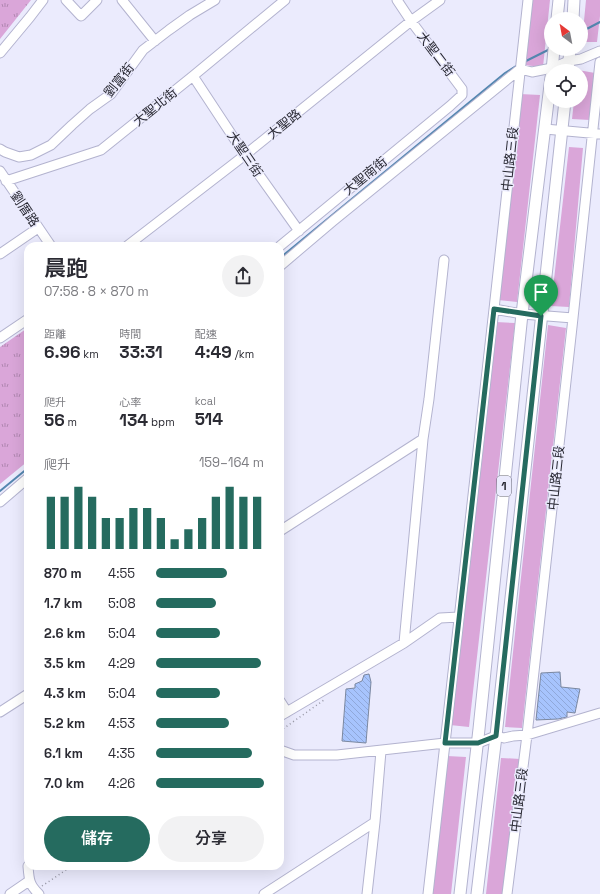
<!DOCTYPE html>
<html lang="zh-TW">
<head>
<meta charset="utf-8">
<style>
  :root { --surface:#fff; --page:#f2f2f3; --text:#2b2b33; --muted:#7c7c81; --accent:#256b5f }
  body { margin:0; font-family:"Space Grotesk","Noto Sans TC",sans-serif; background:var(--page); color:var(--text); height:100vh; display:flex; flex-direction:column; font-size:15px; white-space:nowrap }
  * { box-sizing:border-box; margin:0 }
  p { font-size:13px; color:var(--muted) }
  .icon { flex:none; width:22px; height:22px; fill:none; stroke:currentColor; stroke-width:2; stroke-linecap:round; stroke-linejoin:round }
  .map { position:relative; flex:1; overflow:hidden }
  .panel { position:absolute; left:24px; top:242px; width:260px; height:628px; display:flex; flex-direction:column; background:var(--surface); border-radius:12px; box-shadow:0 4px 16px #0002 }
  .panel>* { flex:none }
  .needle { width:26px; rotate:328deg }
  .tools { position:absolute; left:544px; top:12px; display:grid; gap:8px }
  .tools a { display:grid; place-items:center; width:44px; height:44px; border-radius:50%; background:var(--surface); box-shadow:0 4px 16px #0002; font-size:20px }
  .pin { position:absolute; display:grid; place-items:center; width:34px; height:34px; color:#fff; margin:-41px -17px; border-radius:50% 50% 50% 0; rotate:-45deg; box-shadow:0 0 4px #0007 }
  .pin .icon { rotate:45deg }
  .round { display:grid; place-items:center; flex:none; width:42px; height:42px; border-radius:21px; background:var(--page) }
  .headline { display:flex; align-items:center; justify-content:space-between; height:68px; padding:0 20px }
  h1 { font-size:22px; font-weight:600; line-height:30px }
  .metrics { display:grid; grid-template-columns:repeat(3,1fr); gap:6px; height:68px; padding:4px 20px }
  .metrics div { display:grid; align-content:center }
  .metrics b { font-size:17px; font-weight:600 }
  .metrics small { font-size:11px; font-weight:400 }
  .metrics p { font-size:11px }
  .chart { height:112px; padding:8px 20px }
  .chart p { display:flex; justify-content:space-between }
  .chart svg { width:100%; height:72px; margin-top:4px; stroke:var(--accent); stroke-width:6 }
  .cta { display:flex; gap:8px; margin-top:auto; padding:8px 20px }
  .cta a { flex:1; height:46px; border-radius:24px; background:var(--accent); color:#fff; font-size:16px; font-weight:600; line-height:46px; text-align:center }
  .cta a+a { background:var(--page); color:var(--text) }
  ul { padding:0 20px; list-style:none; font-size:13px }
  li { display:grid; grid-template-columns:64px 48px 1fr; align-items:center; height:30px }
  li i { height:10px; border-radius:5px; background:var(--accent) }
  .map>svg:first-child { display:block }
  .green { fill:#daa6d9 }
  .park { fill:url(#park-tufts) }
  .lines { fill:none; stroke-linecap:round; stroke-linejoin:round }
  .stream { stroke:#5487b0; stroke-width:2 }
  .building { fill:url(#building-back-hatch); stroke:#7b88a0 }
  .minor-casing { stroke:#b3b3cf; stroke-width:11 }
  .major-casing { stroke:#b3b3cf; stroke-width:13 }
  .path { stroke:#9797a5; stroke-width:1.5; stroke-dasharray:1 3; stroke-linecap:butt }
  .minor { stroke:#fff; stroke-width:9 }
  .major { stroke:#fff; stroke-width:11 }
  .route-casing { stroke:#fff; stroke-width:8 }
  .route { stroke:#256b5f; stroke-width:5 }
  .labels { text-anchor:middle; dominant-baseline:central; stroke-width:3; stroke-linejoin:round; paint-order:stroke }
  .shield { fill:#ebebfd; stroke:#636370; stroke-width:1 }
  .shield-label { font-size:12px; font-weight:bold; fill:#292933 }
  .street-label { font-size:13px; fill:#292933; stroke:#ebebfd }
</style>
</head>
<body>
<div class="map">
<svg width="600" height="894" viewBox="0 0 600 894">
  <defs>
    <pattern id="park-tufts" width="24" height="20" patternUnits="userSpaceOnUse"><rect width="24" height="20" fill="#daa6d9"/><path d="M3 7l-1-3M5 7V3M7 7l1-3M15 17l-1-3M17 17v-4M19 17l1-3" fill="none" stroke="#b187b1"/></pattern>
    <pattern id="building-back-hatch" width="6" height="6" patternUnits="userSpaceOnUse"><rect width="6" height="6" fill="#a7c4fd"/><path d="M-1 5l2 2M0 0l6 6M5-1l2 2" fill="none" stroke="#90a8d9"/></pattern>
  </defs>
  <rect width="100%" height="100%" fill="#ebebfd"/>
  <path class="green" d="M529,0H550L543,67L523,65Z
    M586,0H600V16L597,42H582Z
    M578,70L595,73L590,120L572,119L574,101H581V71H578Z
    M520,94L540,95L517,302L498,300Z
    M569,147L583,148L569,307L551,306Z
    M496,322L515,323L469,727L450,725Z
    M548,325L566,328L522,728L505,727Z
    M447,756L466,757L451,894H431Z
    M501,758L520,759L503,894H486Z"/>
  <path class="park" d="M0,0H31L0,39Z
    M26,329L28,332V461L0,484V347Z"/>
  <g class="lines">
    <path class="stream" d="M581,32L600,22
      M524,62L550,49
      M280,258L505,73L516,66
      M0,491L28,468"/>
  </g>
  <path class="building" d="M560,672L561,687L580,689L575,713L567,712V717L558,719L536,720L541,673Z
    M369,674L371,682L366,743L342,741L346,689L355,688V684L362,681L364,675Z"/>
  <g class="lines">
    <g class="minor-casing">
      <path id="minor" d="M66,0L81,16L97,0
        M122,0L155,41
        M0,53L30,17L43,0
        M193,76L245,155L299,231
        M545,129L600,134
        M0,149L5,152L19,157L31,155L51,145L72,125L90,109L111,94L143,50L169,30L190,15L215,0
        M0,171L51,246
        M6,181L101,150L193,76L285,0
        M127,246L245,155L411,21L440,0
        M280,246L450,106L462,95V89L411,21L397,0
        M0,254L38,228
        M280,266L333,221L520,69L532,72L552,68L569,61L581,59L600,51
        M494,309L522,314L573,318
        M0,338L28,319
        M0,502L28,478
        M280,531L423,439
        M404,643L423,439L429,399L444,260
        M280,701L287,712
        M0,712L28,694
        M280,716L404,643L440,618L459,617
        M280,750L294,755H337L445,743H478L496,736L504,738L513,736L527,735L600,713
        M28,866C29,879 29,885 39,894
        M10,894L29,881
        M264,894L375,822
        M367,894L375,822L381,751
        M428,894L494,309L528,0
        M507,894L527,735L573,318L600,62"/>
    </g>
    <g class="major-casing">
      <path id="major" d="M557,19L559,0
        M573,19L574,0
        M552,71L554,49
        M568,71L570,49
        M460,894L479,729L522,314L551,77
        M477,894L496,736L565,101"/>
    </g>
    <path class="path" d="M280,731L324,700
      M42,886L72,866"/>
    <use href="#minor" class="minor"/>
    <use href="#major" class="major"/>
  </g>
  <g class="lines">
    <g class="route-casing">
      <path id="route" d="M494,309L541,316L496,736L478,743H445Z"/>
    </g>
    <use href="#route" class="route"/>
  </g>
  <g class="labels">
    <rect class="shield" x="497" y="476" width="14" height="20" rx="3"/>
    <g class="shield-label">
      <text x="504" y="486">1</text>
    </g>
    <g class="street-label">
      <text transform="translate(436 54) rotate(53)">大聖二街</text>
      <text transform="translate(119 80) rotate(-51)">劉富街</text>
      <text transform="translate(155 107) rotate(-39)">大聖北街</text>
      <text transform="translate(284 124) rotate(-39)">大聖路</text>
      <text transform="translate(245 154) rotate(56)">大聖三街</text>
      <text transform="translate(510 159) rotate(-84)">中山路三段</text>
      <text transform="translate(365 176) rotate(-39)">大聖南街</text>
      <text transform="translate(25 209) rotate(56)">劉厝路</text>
      <text transform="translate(556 478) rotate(-84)">中山路三段</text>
      <text transform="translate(519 800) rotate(-83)">中山路三段</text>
    </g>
  </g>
</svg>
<div class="tools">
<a><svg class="needle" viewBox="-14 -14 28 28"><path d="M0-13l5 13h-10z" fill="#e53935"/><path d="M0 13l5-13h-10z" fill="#7c7c81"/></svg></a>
<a><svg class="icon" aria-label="locate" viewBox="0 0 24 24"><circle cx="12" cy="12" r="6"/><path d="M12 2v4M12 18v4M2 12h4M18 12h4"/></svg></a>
</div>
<div class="pin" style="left:541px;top:316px;background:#1e9e55"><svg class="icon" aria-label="arrive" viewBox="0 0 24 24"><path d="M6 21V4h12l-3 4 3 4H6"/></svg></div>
<section class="panel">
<div class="headline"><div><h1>晨跑</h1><p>07:58 · 8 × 870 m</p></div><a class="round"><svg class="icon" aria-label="share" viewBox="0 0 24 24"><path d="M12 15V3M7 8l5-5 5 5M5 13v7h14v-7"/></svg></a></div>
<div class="metrics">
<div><p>距離</p><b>6.96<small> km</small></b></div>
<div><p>時間</p><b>33:31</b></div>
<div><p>配速</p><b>4:49<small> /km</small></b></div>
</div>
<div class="metrics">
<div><p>爬升</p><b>56<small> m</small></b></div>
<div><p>心率</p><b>134<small> bpm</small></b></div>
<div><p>kcal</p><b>514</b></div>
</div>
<div class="chart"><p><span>爬升</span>159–164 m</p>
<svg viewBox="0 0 160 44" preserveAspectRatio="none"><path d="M5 44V12M15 44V12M25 44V6M35 44V12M45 44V25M55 44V25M65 44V19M75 44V19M85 44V25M95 44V38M105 44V32M115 44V25M125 44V12M135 44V6M145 44V12M155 44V12"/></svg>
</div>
<ul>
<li><b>870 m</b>4:55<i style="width:66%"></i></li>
<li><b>1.7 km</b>5:08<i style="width:56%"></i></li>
<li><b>2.6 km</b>5:04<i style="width:59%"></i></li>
<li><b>3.5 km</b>4:29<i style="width:97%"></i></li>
<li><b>4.3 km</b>5:04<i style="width:59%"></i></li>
<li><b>5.2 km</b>4:53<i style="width:68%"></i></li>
<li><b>6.1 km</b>4:35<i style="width:89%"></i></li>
<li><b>7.0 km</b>4:26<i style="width:100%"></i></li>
</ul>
<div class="cta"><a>儲存</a><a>分享</a></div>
</section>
</div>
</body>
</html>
